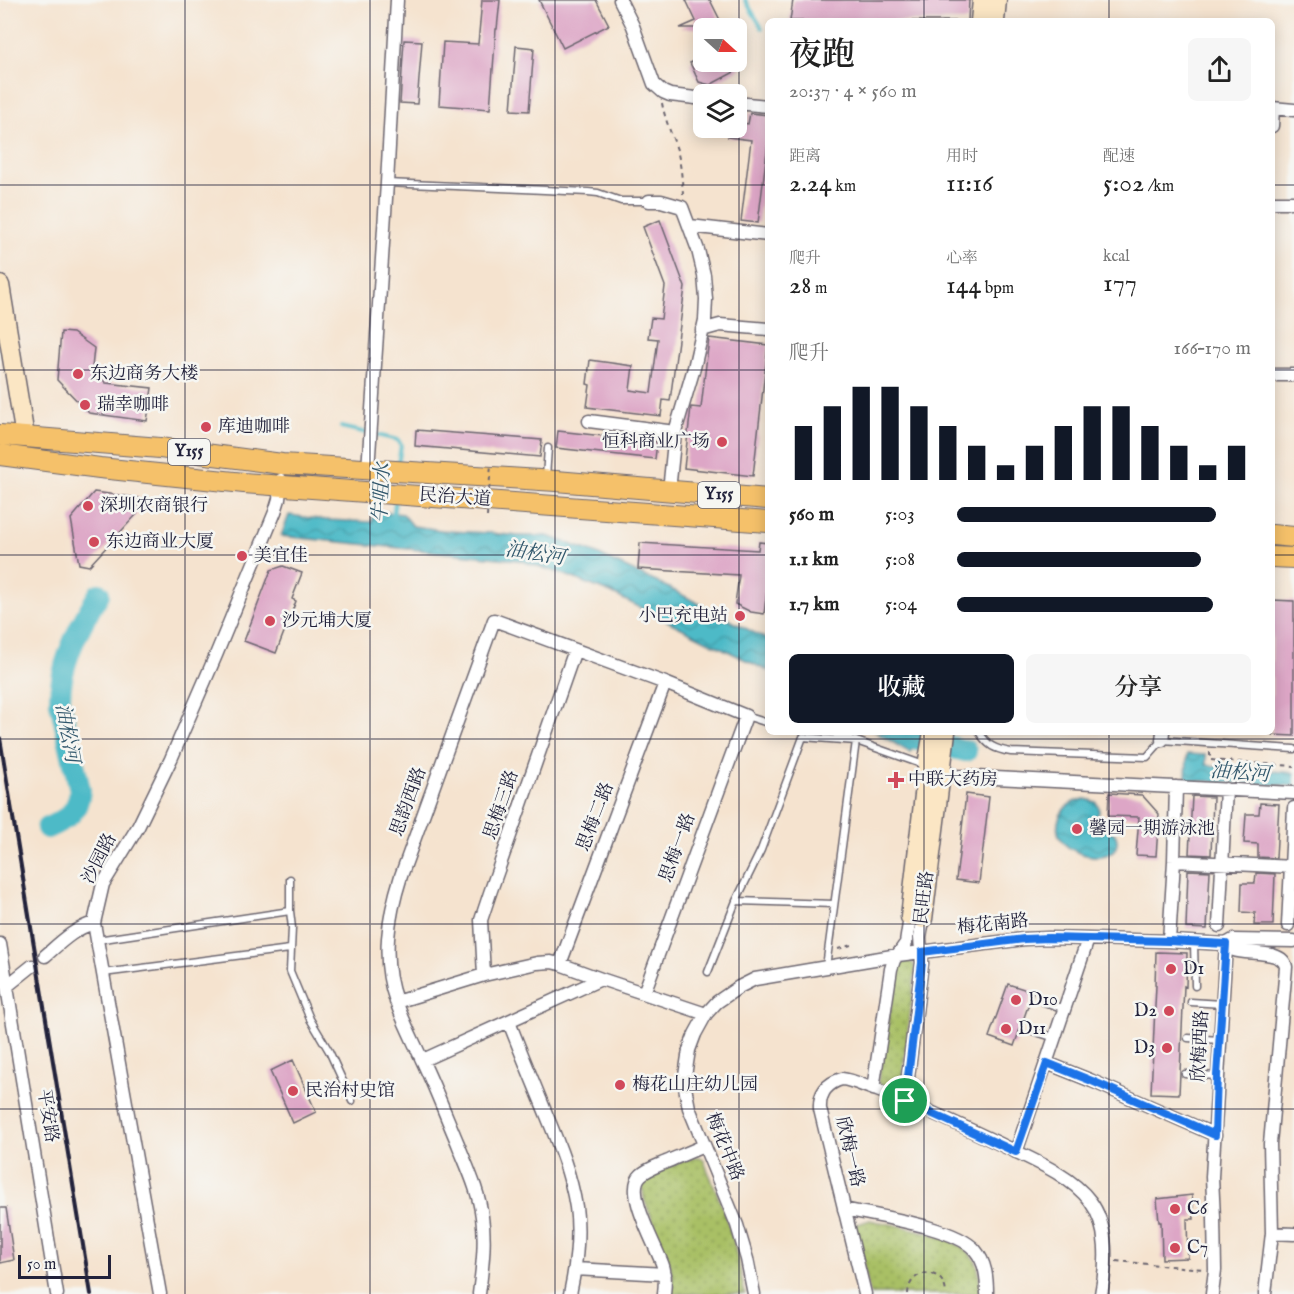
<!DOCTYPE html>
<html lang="zh">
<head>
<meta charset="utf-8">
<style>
  :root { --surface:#fff; --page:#f6f6f6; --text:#222; --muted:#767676; --accent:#111827 }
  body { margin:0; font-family:"IM FELL English","Noto Serif SC",serif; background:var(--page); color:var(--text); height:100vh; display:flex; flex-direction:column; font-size:22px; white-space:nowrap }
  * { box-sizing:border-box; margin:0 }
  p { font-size:20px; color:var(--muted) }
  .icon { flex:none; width:33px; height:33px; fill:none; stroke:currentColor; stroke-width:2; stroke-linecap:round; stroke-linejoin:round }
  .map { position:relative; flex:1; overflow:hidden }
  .panel { position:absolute; left:765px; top:18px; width:510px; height:717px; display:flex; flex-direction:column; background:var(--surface); border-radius:9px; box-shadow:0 3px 15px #0003 }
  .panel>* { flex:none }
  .needle { width:39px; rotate:111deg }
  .buttons { position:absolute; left:693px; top:18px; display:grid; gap:12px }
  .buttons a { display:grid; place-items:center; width:54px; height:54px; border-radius:9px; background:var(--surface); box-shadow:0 3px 15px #0003; font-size:30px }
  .scale { position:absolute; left:18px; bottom:15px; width:93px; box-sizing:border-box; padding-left:6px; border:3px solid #22223b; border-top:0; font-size:16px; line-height:21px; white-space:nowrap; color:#22223b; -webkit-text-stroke:4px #f6f6f2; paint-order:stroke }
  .pin { position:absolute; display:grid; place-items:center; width:51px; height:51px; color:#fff; margin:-26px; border:3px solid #fff; border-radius:50%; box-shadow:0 2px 6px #0007 }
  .round { display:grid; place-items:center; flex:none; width:63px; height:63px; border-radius:9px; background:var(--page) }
  .overview { display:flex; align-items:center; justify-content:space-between; height:102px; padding:0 24px }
  h1 { font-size:33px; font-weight:600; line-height:45px }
  .metrics { display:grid; grid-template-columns:repeat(3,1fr); gap:9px; height:102px; padding:6px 24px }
  .metrics div { display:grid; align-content:center }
  .metrics b { font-size:26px; font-weight:600 }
  .metrics small { font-size:16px; font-weight:400 }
  .metrics p { font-size:16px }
  .chart { height:168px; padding:12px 24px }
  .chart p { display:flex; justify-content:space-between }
  .chart svg { width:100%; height:108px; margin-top:6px; stroke:var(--accent); stroke-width:6 }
  .cta { display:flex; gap:12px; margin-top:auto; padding:12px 24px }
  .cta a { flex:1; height:69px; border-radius:9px; background:var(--accent); color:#fff; font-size:24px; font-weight:600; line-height:69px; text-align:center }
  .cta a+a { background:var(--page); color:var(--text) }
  ul { padding:0 24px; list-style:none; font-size:20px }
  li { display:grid; grid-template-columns:96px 72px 1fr; align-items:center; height:45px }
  li i { height:15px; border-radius:8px; background:var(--accent) }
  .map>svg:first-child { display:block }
  .grass { fill:url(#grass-dots); stroke:#667150; stroke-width:1.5 }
  .water { fill:url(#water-waves); stroke:#386e81; stroke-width:1.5 }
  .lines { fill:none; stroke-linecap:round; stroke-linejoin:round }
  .stream { stroke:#4dbac7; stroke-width:4 }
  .river { stroke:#4dbac7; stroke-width:22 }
  .building { fill:#dda6c6 }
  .lane-casing { stroke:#6c666f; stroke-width:9 }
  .street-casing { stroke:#6c666f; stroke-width:15 }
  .secondary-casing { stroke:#6c666f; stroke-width:21 }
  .primary-casing { stroke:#6c666f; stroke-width:22 }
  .path { stroke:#6c666f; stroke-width:2; stroke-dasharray:4.5 4.5; stroke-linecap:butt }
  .lane { stroke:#fff; stroke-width:6 }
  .street { stroke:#fff; stroke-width:12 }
  .secondary { stroke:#fbe6c4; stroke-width:18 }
  .primary { stroke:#f5c16b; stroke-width:20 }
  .rail { stroke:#22223b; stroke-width:4 }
  .path-bridge { stroke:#6c666f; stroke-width:2; stroke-dasharray:4.5 4.5; stroke-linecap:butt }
  .route-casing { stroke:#fff; stroke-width:12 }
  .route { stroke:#1a73e8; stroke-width:8 }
  .grid { fill:none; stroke:#22223b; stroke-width:1.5; stroke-opacity:0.55 }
  .poi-dot { fill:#d1495b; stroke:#f6f6f2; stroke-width:2 }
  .labels { text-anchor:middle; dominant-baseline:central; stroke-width:5; stroke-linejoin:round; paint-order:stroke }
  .shield { fill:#f6f6f2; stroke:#626272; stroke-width:1.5 }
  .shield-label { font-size:16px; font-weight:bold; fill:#22223b }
  .poi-label { font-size:18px; fill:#22223b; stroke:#f6f6f2; text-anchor:start }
  .street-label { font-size:18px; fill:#22223b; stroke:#f6f6f2 }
  .water-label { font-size:20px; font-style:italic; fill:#31576c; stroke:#f6f6f2 }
</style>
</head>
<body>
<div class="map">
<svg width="1294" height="1294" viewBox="0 0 1294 1294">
  <defs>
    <pattern id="grass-dots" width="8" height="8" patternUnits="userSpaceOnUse" patternTransform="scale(1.5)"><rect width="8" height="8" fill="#a9c065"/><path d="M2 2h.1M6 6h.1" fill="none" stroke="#899c54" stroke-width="1.8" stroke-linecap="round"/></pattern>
    <pattern id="water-waves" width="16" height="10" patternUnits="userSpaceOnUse" patternTransform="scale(1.5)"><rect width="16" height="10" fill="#4dbac7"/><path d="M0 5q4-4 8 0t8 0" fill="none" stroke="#4097a3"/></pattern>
  </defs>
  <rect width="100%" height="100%" fill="#f6f6f2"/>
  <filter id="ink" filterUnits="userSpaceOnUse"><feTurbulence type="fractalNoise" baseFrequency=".0167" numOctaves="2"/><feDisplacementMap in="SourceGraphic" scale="12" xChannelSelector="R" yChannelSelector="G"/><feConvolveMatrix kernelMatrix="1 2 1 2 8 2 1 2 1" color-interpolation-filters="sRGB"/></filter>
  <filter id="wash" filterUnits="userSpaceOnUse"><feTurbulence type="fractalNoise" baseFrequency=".008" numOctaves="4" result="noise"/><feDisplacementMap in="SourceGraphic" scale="24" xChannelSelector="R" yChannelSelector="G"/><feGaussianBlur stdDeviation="1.35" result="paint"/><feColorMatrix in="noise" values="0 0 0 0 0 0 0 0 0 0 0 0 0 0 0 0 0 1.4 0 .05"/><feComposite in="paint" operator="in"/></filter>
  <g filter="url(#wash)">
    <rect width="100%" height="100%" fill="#f5e3cf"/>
    <path class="grass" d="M907,960C913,962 915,965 915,971L901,1086L899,1089C893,1091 883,1088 878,1082L898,964Z
      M695,1157H700L703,1159L717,1193L733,1239L745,1294H671L673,1279L670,1264L644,1199L642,1183L650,1174Z
      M870,1220C897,1226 964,1235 976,1262C980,1272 980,1283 980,1294H870L855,1225Z"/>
    <path class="water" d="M373,511L403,514L413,526L448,531L490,533L518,536H547L556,539L595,553L671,589L768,640V671L611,593L563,574L518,560L281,536L289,515L326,520L372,522Z
      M875,732H915L911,753Z
      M1187,754L1206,755V765L1294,773V786L1186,780Z
      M1086,799L1096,802L1099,808V813L1092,819C1093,839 1115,823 1117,840C1120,870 1043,856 1060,816C1065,805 1075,800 1086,799Z"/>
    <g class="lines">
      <path class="stream" d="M745,0L762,28
        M341,427L398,440L401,445L398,466
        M393,517L395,501"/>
      <path class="river" d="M903,732L914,738L966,751
        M47,828C67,819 78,813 80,790L60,702C59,665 80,624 99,594"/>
    </g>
    <g id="blocks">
      <path class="building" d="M482,0H500L497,29H496L490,109L439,105L443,42L478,44Z
        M539,0H596L609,25L563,48Z
        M686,0H710L724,28H680L696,21Z
        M793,0H969L968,21H790Z
        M404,40L422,41L417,104L400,103Z
        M516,46L534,48L529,111L511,110Z
        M704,57V62H737L740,69L710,85L699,82L690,63Z
        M750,113L768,115V143L758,223L741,221L751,140L728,137L730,128H736V122L748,124Z
        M660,220L685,287L670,401L663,400L661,416L587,407L590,385L587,384L590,360L633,366L630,390L651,393L658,339L648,338L651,318L661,319L665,286L643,227Z
        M61,332L73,333L94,348L92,368L106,383L152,388L147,421L89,413L57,380Z
        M709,338L768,345L753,476L684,468L691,407L701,408Z
        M416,430L542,440L540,457L415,446Z
        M558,431L657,442L655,459L556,448Z
        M94,492L139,498L137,514L89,566L79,564L71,519Z
        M759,542L768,543V582L764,614L751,612L735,604L739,575L638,569L640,543L758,550Z
        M283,566L302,573L292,599L296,601L276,653L244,641L271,570Z
        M1272,600L1294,601V736L1272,735Z
        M1109,793L1142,795L1159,814L1156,856L1136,855L1139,817L1108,816Z
        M966,794L989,797L979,883L956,880Z
        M1192,796L1213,797L1211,855L1189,854Z
        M1260,803L1279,804L1276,858L1258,857V844L1244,843L1246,814H1259Z
        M1188,870L1210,871L1207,929L1186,928Z
        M1256,873L1275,874L1273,925H1254L1255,913L1241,912L1242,883H1255Z
        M1156,952L1187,953L1186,987L1184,986L1179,1094L1151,1093L1156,985H1155Z
        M1008,984L1033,992L1014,1046L989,1037Z
        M293,1060L316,1112L293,1123L270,1071Z
        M1192,1195L1194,1219H1187L1188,1258L1162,1259L1161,1222H1159L1157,1199Z
        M0,1208H6L14,1260L0,1263Z"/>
    </g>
  </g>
  <g filter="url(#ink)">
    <use href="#blocks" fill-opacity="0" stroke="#6c666f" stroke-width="1.5"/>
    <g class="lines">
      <g class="lane-casing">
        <path id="lane" d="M387,183L588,192L598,193L621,201H648
          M546,477L548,448
          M746,716L768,723
          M831,732L924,765
          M979,732C988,746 994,749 1011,752L1147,757L1162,740L1294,749
          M290,879V911L292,928L290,971L310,1019L329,1051L352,1101
          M736,901L834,904
          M97,940L290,911
          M1194,942L1195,986
          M708,972L736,901L761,850L803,737L856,741L826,967
          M103,973L290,949
          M1044,1002L1065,1009
          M1191,1002L1222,1004
          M1033,1031L1055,1038
          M1188,1038L1220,1040
          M1185,1074L1217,1076"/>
      </g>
      <g class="street-casing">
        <path id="street" d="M620,0L633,26L654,84L663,92L670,95L704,99
          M736,103L768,106
          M1272,108L1294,110
          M1272,126L1273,108
          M649,201H661L682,207L698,250L704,275L706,299L705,320L694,368L675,432L669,491
          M1272,202H1294
          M690,226L768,235
          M702,330L720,325L768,329
          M1272,375H1294
          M589,421L675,432
          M368,470L387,183L397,0
          M1162,740L1163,732
          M937,770L956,776L1294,793
          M1174,861L1294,867
          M1288,925L1294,808
          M1219,926L1226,789
          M1169,941L1174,861L1176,787
          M1294,941L1233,940L1226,944C1228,946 1231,949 1234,950C1247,955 1283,949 1286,967L1270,1144L1272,1233L1294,1234
          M0,944L57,1294
          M45,956C60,943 75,928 94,923
          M560,964L665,683
          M484,975L481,920L490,893L575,650
          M7,986L32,966
          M396,1002L484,975L537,963L551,962L560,964L601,979L706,1014
          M509,1022C521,1053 534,1084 547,1116C559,1145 571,1175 576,1207C580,1236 576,1266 570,1294
          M423,1060L601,979
          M1047,1063L1092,1081L1215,1135
          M873,1089L891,969L894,960L906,943L910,917
          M905,1101L922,963L920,938L923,919
          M1016,1152L1088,939
          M844,1209C875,1216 955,1227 975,1250C986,1263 987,1278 987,1294
          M575,1269L665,1274
          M160,1294L94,923L103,884L138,827L171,759L216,655L275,512L279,499L281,480
          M479,1294C482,1269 486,1242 482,1217C479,1191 467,1167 458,1144C446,1116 435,1087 422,1060C413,1040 403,1021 396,1001C381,960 388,917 401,876L494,620L665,683L746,716L644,993
          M664,1294C665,1285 666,1275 663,1266C657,1247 623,1191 641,1175C647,1169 657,1166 666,1162C678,1157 691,1151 704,1146
          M754,1294L747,1259L737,1225L689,1108L684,1082L689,1050L695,1034L706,1014L717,1002L739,987L755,979L898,955L1024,939L1049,938L1169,941L1226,944L1212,1177L1214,1218L1215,1270L1212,1294
          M865,1294L820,1109C819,1093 827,1083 842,1079C854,1080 865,1087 877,1090C918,1105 958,1124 998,1143C1028,1158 1070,1174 1090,1201C1109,1226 1107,1265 1101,1294
          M1265,1294L1272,1233"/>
      </g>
      <g class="secondary-casing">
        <path id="secondary" d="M980,21L982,0
          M995,21L997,0
          M0,285L25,437
          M910,917L928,760L933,732
          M923,919L946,732"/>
      </g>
      <g class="primary-casing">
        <path id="primary" d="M0,435L160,448L282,464L556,481L768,499
          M0,455L100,468L244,483L768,522
          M1272,535L1294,537
          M1272,557L1294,558"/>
      </g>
      <path class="path" d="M708,86L735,91
        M662,103C665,120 672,135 677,150C681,165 682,179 683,194
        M1210,752V760L1294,766
        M838,949L851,945
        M1116,1261L1203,1269
        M908,1294C909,1267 945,1266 946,1294"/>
      <use href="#lane" class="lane"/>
      <use href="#street" class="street"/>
      <use href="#secondary" class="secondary"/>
      <use href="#primary" class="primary"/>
      <path class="rail" d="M0,738L91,1294"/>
      <path class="path-bridge" d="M487,517L491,464"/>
    </g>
  </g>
  <g class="lines" filter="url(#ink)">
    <g class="route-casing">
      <path id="route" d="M1049,938L1169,941L1226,944L1217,1076L1215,1135L1092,1081L1047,1063L1016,1152L905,1101L922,963V952L1024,939Z"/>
    </g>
    <use href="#route" class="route"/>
  </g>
  <path class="grid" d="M185,0V1294M370,0V1294M555,0V1294M739,0V1294M924,0V21M1109,0V21M0,185H768M1272,185H1294M0,370H768M1272,370H1294M0,555H768M1272,555H1294M924,732V1294M1109,732V1294M0,739H1294M0,924H1294M0,1109H1294"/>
  <g class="poi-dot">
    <circle cx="78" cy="374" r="6"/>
    <circle cx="85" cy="405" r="6"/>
    <circle cx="206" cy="427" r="6"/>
    <circle cx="722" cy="442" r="6"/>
    <circle cx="88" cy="506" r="6"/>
    <circle cx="94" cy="542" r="6"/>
    <circle cx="242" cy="556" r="6"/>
    <circle cx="740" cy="616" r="6"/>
    <circle cx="270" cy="621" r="6"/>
    <path d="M893 771h6v6h6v6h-6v6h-6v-6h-6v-6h6z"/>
    <circle cx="1077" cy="829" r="6"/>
    <circle cx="1171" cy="969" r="6"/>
    <circle cx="1016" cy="1000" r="6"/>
    <circle cx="1169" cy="1011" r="6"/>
    <circle cx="1006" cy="1029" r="6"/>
    <circle cx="1167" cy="1048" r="6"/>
    <circle cx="620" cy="1085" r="6"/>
    <circle cx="293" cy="1091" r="6"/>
    <circle cx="1175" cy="1209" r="6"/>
    <circle cx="1175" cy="1248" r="6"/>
  </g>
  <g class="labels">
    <g class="shield">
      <rect x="168" y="439" width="42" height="26" rx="4.5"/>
      <rect x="698" y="482" width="42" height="26" rx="4.5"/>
    </g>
    <g class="shield-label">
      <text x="189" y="452">Y155</text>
      <text x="719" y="495">Y155</text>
    </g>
    <g class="poi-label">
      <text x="90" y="374">东边商务大楼</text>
      <text x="97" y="405">瑞幸咖啡</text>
      <text x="218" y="427">库迪咖啡</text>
      <text x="710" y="442" text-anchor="end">恒科商业广场</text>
      <text x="100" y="506">深圳农商银行</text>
      <text x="106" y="542">东边商业大厦</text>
      <text x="254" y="556">美宜佳</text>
      <text x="728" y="616" text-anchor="end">小巴充电站</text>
      <text x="282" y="621">沙元埔大厦</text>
      <text x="908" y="780">中联大药房</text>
      <text x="1089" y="829">馨园一期游泳池</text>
      <text x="1183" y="969">D1</text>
      <text x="1028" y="1000">D10</text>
      <text x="1157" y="1011" text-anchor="end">D2</text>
      <text x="1018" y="1029">D11</text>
      <text x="1155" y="1048" text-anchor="end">D3</text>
      <text x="632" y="1085">梅花山庄幼儿园</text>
      <text x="305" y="1091">民治村史馆</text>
      <text x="1187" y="1209">C6</text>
      <text x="1187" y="1248">C7</text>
    </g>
    <g class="street-label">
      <text transform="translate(455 498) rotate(4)">民治大道</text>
      <text transform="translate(409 802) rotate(-70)">思韵西路</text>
      <text transform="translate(502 805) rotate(-71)">思梅三路</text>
      <text transform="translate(596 817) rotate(-69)">思梅二路</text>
      <text transform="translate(678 848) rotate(-70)">思梅一路</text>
      <text transform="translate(100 859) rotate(-63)">沙园路</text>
      <text transform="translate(925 898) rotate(-83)">民旺路</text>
      <text transform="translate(993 925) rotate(-6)">梅花南路</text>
      <text transform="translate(1201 1046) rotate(-87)">欣梅西路</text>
      <text transform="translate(47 1116) rotate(81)">平安路</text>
      <text transform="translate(724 1147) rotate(68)">梅花中路</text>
      <text transform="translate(849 1152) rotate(77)">欣梅一路</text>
    </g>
    <g class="water-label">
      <text transform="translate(382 493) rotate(-87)">牛咀水</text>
      <text transform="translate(535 554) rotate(9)">油松河</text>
      <text transform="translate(67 733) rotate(80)">油松河</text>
      <text transform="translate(1240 773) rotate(4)">油松河</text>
    </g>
  </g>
</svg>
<div class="buttons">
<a><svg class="needle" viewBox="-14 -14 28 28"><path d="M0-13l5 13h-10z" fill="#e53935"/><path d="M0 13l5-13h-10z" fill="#767676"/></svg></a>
<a><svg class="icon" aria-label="layers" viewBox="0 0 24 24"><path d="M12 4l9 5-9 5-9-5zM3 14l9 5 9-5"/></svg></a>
</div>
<div class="scale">50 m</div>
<div class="pin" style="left:905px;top:1101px;background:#1e9e55"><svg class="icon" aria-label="arrive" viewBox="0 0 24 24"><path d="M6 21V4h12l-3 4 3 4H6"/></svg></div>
<section class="panel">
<div class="overview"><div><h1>夜跑</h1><p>20:37 · 4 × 560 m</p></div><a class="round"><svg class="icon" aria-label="share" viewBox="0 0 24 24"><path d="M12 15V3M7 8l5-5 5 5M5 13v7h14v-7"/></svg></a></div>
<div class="metrics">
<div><p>距离</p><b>2.24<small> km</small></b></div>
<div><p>用时</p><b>11:16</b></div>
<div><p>配速</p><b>5:02<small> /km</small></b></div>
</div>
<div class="metrics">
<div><p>爬升</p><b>28<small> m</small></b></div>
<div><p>心率</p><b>144<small> bpm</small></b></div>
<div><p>kcal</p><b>177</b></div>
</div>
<div class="chart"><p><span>爬升</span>166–170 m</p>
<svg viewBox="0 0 160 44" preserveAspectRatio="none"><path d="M5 44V22M15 44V14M25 44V6M35 44V6M45 44V14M55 44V22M65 44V30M75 44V38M85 44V30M95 44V22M105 44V14M115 44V14M125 44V22M135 44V30M145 44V38M155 44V30"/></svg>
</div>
<ul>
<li><b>560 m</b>5:03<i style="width:88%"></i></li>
<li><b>1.1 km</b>5:08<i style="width:83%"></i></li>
<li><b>1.7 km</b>5:04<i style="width:87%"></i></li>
</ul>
<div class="cta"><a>收藏</a><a>分享</a></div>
</section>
</div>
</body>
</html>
